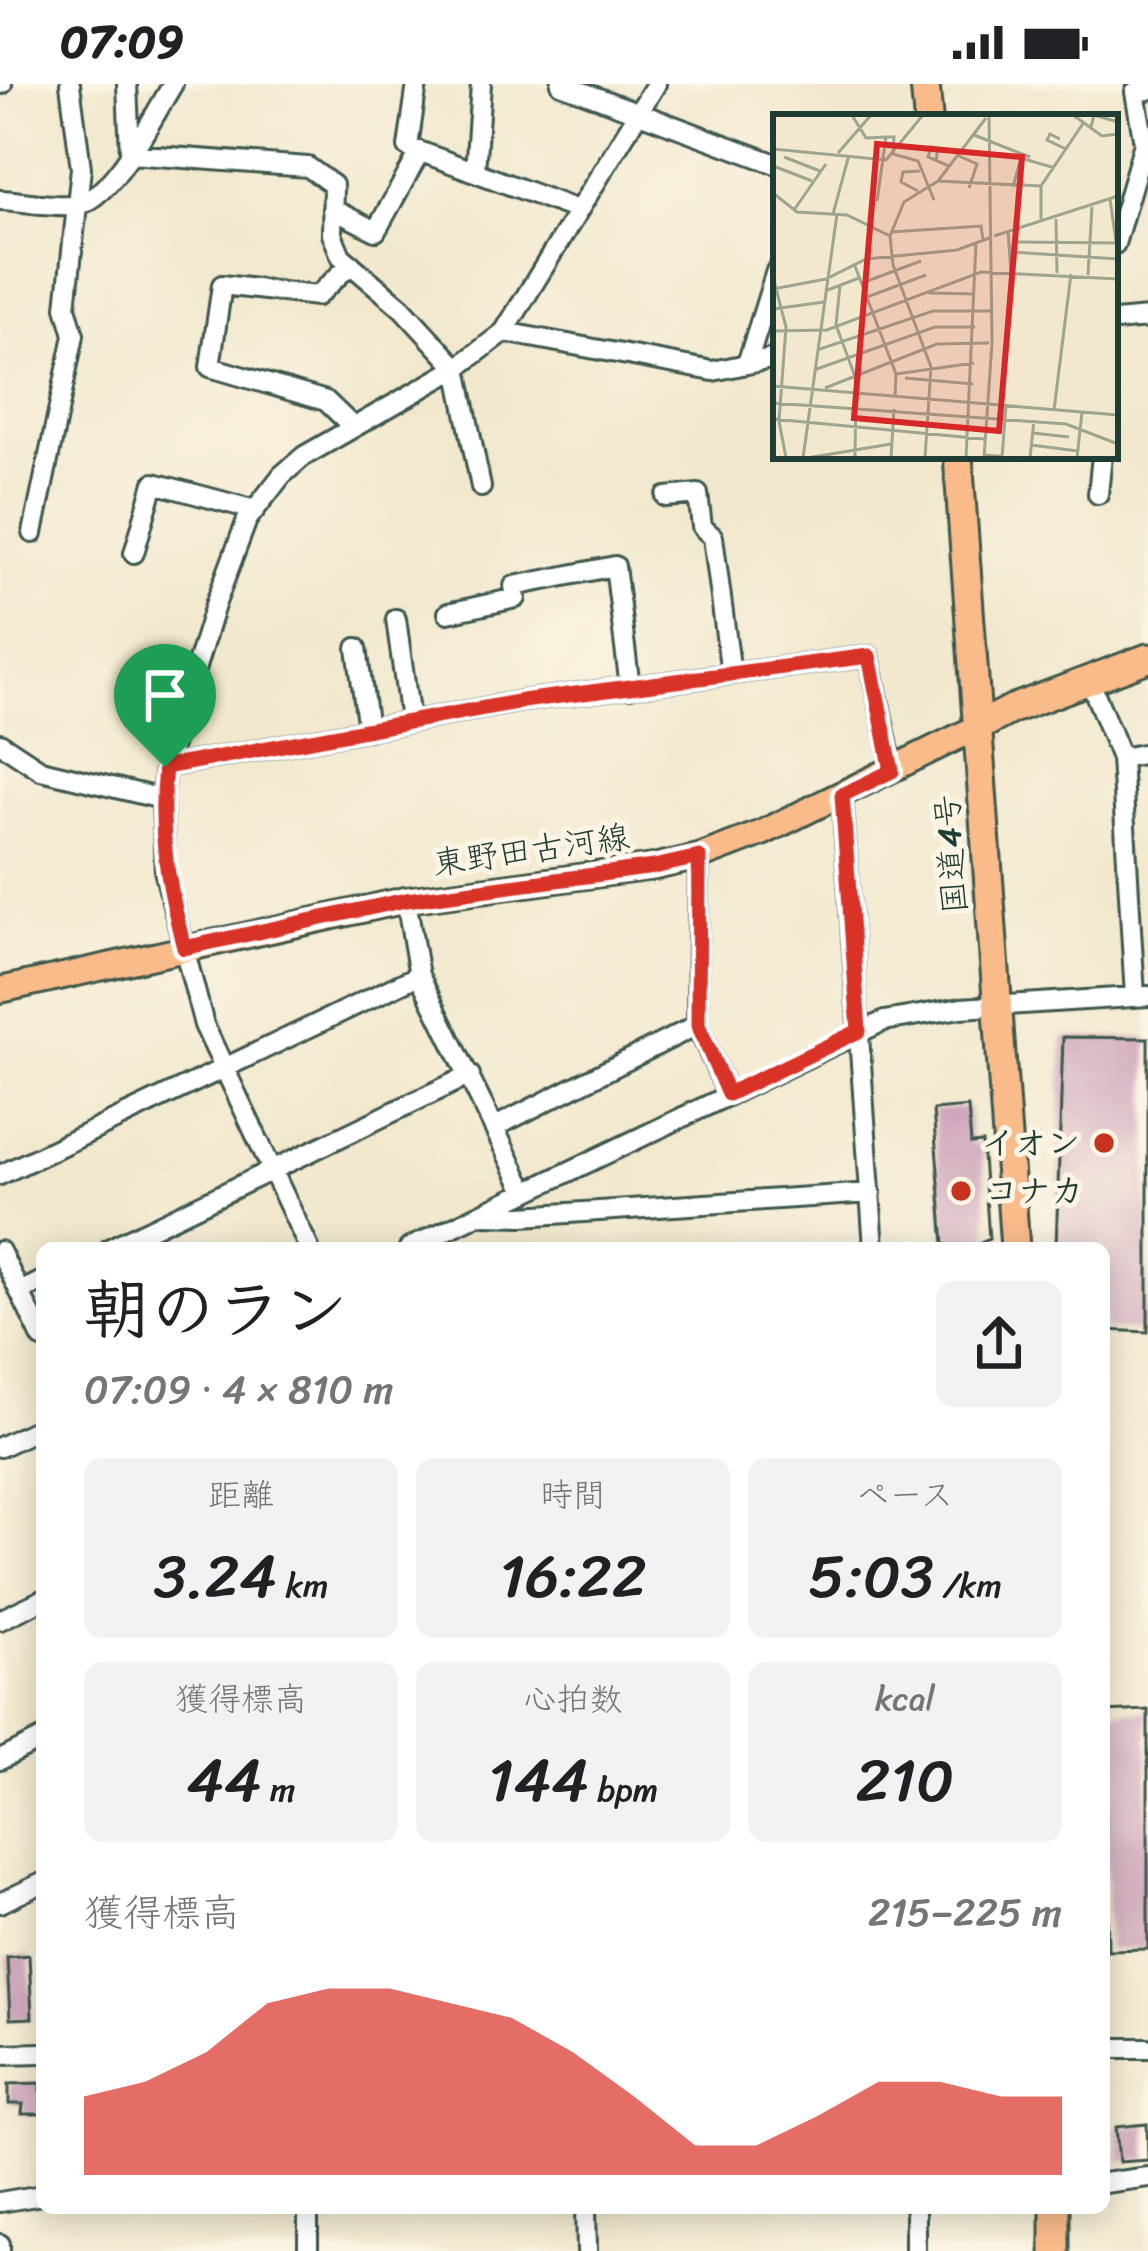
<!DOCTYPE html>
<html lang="ja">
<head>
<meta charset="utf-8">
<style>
  :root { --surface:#fff; --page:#f2f2f2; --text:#202124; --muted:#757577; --accent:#d93025 }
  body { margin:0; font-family:Sriracha,"Klee One",sans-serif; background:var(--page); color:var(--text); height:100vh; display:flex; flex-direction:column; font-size:45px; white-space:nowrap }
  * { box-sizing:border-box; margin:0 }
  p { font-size:39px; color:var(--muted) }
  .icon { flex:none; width:66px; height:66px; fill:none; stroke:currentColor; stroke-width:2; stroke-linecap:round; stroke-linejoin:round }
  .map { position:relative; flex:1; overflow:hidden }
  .panel { position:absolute; left:36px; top:1158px; width:1074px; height:972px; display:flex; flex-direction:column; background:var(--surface); border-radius:18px; box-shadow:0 6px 30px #0003 }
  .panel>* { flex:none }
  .pin { position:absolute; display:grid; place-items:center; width:102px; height:102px; color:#fff; margin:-123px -51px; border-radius:50% 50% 50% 0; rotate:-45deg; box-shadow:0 0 12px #0007 }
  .pin .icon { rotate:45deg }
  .round { display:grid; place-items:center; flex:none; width:126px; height:126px; border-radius:18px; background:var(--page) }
  .summary { display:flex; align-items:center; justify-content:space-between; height:204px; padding:0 48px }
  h1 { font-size:66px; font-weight:600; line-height:90px }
  .figures { display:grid; grid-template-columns:repeat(3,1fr); gap:18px; height:204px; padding:12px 48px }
  .figures div { display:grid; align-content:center; border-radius:18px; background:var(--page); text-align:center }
  .figures b { font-size:60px; font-weight:600 }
  .figures small { font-size:33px; font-weight:400 }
  .figures p { font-size:33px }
  .chart { height:336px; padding:24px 48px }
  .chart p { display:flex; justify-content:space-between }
  .chart svg { width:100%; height:216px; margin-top:12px; fill:var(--accent); opacity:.7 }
  .status { display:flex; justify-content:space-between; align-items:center; height:84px; padding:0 60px; background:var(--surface); direction:ltr }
  .status svg { height:33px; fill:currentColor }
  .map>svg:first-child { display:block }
  .building { fill:#c595b3 }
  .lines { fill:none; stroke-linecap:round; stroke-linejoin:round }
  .minor-casing { stroke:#3e574b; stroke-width:24 }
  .major-casing { stroke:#3e574b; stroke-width:30 }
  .highway-casing { stroke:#3e574b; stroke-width:33 }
  .minor { stroke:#fff; stroke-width:18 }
  .major { stroke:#fabb8b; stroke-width:24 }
  .highway { stroke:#fabb8b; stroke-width:27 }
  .route-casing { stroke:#fff; stroke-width:24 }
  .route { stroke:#d93025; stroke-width:15 }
  .poi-dot { fill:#c8321e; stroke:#fcf5e5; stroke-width:4.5 }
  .labels { text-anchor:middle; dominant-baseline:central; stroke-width:10; stroke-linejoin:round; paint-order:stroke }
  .street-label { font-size:33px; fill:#1f3d34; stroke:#fcf5e5 }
  .poi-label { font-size:33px; font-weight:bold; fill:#1f3d34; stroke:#fcf5e5; text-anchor:end }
  .inset-road { fill:none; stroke:#9da490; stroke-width:3 }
  .view { fill:#d62828; fill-opacity:0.15; stroke:#d62828; stroke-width:6 }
  .inset-edge { fill:none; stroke:#1f3d34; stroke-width:6 }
</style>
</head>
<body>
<div class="status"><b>07:09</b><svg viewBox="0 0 49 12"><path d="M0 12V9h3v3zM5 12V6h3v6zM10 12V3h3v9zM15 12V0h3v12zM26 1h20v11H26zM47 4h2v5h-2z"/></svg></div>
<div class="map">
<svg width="1148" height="2167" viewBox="0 0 1148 2167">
  <rect width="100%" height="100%" fill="#fcf5e5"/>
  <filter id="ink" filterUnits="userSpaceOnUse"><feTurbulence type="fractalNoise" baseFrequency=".00833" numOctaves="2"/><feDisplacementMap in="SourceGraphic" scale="24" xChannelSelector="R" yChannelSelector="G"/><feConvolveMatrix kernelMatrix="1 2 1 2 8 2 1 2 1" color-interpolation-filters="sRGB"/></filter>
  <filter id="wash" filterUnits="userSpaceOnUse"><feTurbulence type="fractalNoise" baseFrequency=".004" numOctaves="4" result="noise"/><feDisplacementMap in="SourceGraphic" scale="48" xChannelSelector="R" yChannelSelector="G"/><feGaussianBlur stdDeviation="2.7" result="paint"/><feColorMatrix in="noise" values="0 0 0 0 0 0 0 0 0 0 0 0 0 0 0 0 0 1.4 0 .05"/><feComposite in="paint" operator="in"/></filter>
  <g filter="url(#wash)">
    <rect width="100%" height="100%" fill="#f1e8cd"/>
    <g id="blocks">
      <path class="building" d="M1063,953L1148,954V1248L1104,1246V1164H1056Z
        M968,1023L971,1060L982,1059L989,1155L976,1161V1164H958L944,1160L933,1026Z
        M1148,1626V1865L1108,1866L1104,1628Z
        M29,1871L32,1934L10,1935L7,1873Z
        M41,1999V2030H22L23,2020H9V2000Z
        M1147,2040L1148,2076L1119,2078L1116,2043Z"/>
    </g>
  </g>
  <g filter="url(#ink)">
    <use href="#blocks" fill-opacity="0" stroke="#3e574b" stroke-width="3"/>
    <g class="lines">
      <g class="minor-casing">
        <path id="minor" d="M0,0H2
          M127,0L130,70L308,83L333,101L332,150L341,172L402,224L457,284L481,403
          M417,0L408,63L577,126
          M561,0L776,80
          M475,88L481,0
          M0,116C24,117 51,123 75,121C112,117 154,30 173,0
          M332,125L376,147L420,68
          M1115,160L1144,59L1135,8L1148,6
          M351,180L317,212L222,201L210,283L326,317L352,342
          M1115,237L1148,234
          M504,248L713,287L776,274
          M747,280L776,187
          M1098,410L1102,372
          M666,413L698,410L702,443L713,453L731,590
          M33,449L74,251L66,223L81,84L70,0
          M134,469L154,399L255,426
          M448,529L516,514L514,502L615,482L630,604
          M396,535L410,636
          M357,564L368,646
          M1089,595L1121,674L1135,913
          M0,659L41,686L162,715
          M1121,674L1148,669
          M165,683L522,617L869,572L893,687
          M842,711L874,1164
          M699,773L697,941L728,1010
          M406,816L419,891L525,1107
          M495,1043L697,941
          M0,1091L419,891
          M482,1131L523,1132L871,1109
          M110,1164L470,991
          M309,1164L204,941L165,790L162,715L165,683L177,645L215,521L247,436L282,391L304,372L457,284L504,248L656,0
          M409,1164L884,937L961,924L1148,912
          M0,1167L42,1254
          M20,1208L42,1197
          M0,1363L42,1343
          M0,1536L42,1516
          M0,1676L42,1655
          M0,1819L42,1799
          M1104,1964H1148
          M0,1970L42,1969
          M1104,2099L1148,2093
          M0,2118L42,2111
          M586,2124L587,2167
          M0,2160V2167
          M308,2167V2124
          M915,2167V2124"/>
      </g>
      <g class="major-casing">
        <path id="major" d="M0,906L406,816L654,783L699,773L762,749L978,643"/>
      </g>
      <g class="highway-casing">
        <path id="highway" d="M925,0L928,33
          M958,372L1015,1164
          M978,643L1012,625L1148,574
          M1055,2124V2167"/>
      </g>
      <use href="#minor" class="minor"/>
      <use href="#major" class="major"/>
      <use href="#highway" class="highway"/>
    </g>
  </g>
  <g class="lines" filter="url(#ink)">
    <g class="route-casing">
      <path id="route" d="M869,572L892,687L842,711L859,947L728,1010L698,941L699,773L654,783L406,816L184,864C168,800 158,751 165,683L522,617Z"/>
    </g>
    <use href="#route" class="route"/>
  </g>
  <g class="poi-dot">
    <circle cx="1104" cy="1059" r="12"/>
    <circle cx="961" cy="1107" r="12"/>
  </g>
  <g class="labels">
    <g class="street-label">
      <text transform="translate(531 766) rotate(-8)">東野田古河線</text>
      <text transform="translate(951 770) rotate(-94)">国道4号</text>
    </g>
    <g class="poi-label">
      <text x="1080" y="1059">イオン</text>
      <text x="985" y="1107" text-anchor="start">コナカ</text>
    </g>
  </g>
  <g transform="translate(773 30)">
    <rect width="345" height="345" fill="#f1e8cd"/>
    <path class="inset-road" d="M79,1L93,24L113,23M300,1L329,22L345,20M318,13L321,1L345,8M201,21L257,43M287,25L277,20L274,26L293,35M0,35L113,46L150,1M65,39L98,1M186,42L204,50L196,74M11,43L47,57M163,47L165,34L158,33L155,43L176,52M3,53L39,67M165,67L268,72M240,73L248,44L282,54M145,77L128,68L130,58L147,57M0,79L24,98L74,101L117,122M337,85L343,128M104,87L113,23H121L120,40L145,47L161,86M21,96L53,50M60,100L76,41M268,105V72L311,8M283,105L284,159M235,117L238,158M118,118L208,112L210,126M221,122L345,82M239,128L345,129M238,138L345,145M82,152L123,260L122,282M315,161L319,93M0,163L13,213L6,307L13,344M89,169L148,147M67,171L63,211L83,265L82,344M0,175L53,165L93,145L184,136L219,123M52,177L86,164M156,179L202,180M94,183L153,161M0,195L51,188M0,217L54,216L208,158L345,165M44,236L160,197H219M41,256L162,213H202M123,260L201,249M132,264L200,270M0,272L345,301M52,274L164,230L216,229M0,289L293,310L345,330M281,296L298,160M0,305L211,325M260,319L296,323M258,331L305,337M212,341L248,344M30,344L64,100M34,344L118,330M118,344L121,295M152,344L158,253L120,151L117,122L131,88L165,67L213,4M193,344L203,129M211,344L219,229L216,1M229,344L233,291M257,344L261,306M304,344L309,298"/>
    <path class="view" d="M104,30L249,43L226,317L81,304Z"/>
    <rect width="345" height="345" class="inset-edge"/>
  </g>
</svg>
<div class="pin" style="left:165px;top:683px;background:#1e9e55"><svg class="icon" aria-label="arrive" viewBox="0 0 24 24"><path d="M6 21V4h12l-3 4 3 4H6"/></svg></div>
<section class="panel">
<div class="summary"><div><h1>朝のラン</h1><p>07:09 · 4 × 810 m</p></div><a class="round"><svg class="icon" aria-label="share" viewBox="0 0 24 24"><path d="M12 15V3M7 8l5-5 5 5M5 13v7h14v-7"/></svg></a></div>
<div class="figures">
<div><p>距離</p><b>3.24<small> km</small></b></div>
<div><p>時間</p><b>16:22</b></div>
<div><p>ペース</p><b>5:03<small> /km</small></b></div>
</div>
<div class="figures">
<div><p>獲得標高</p><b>44<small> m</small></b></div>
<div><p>心拍数</p><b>144<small> bpm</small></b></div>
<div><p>kcal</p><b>210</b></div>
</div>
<div class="chart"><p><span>獲得標高</span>215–225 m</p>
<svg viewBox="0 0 160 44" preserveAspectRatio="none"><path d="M0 44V28L10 25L20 19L30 9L40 6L50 6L60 9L70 12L80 19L90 28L100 38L110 38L120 32L130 25L140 25L150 28L160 28V44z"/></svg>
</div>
</section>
</div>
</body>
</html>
